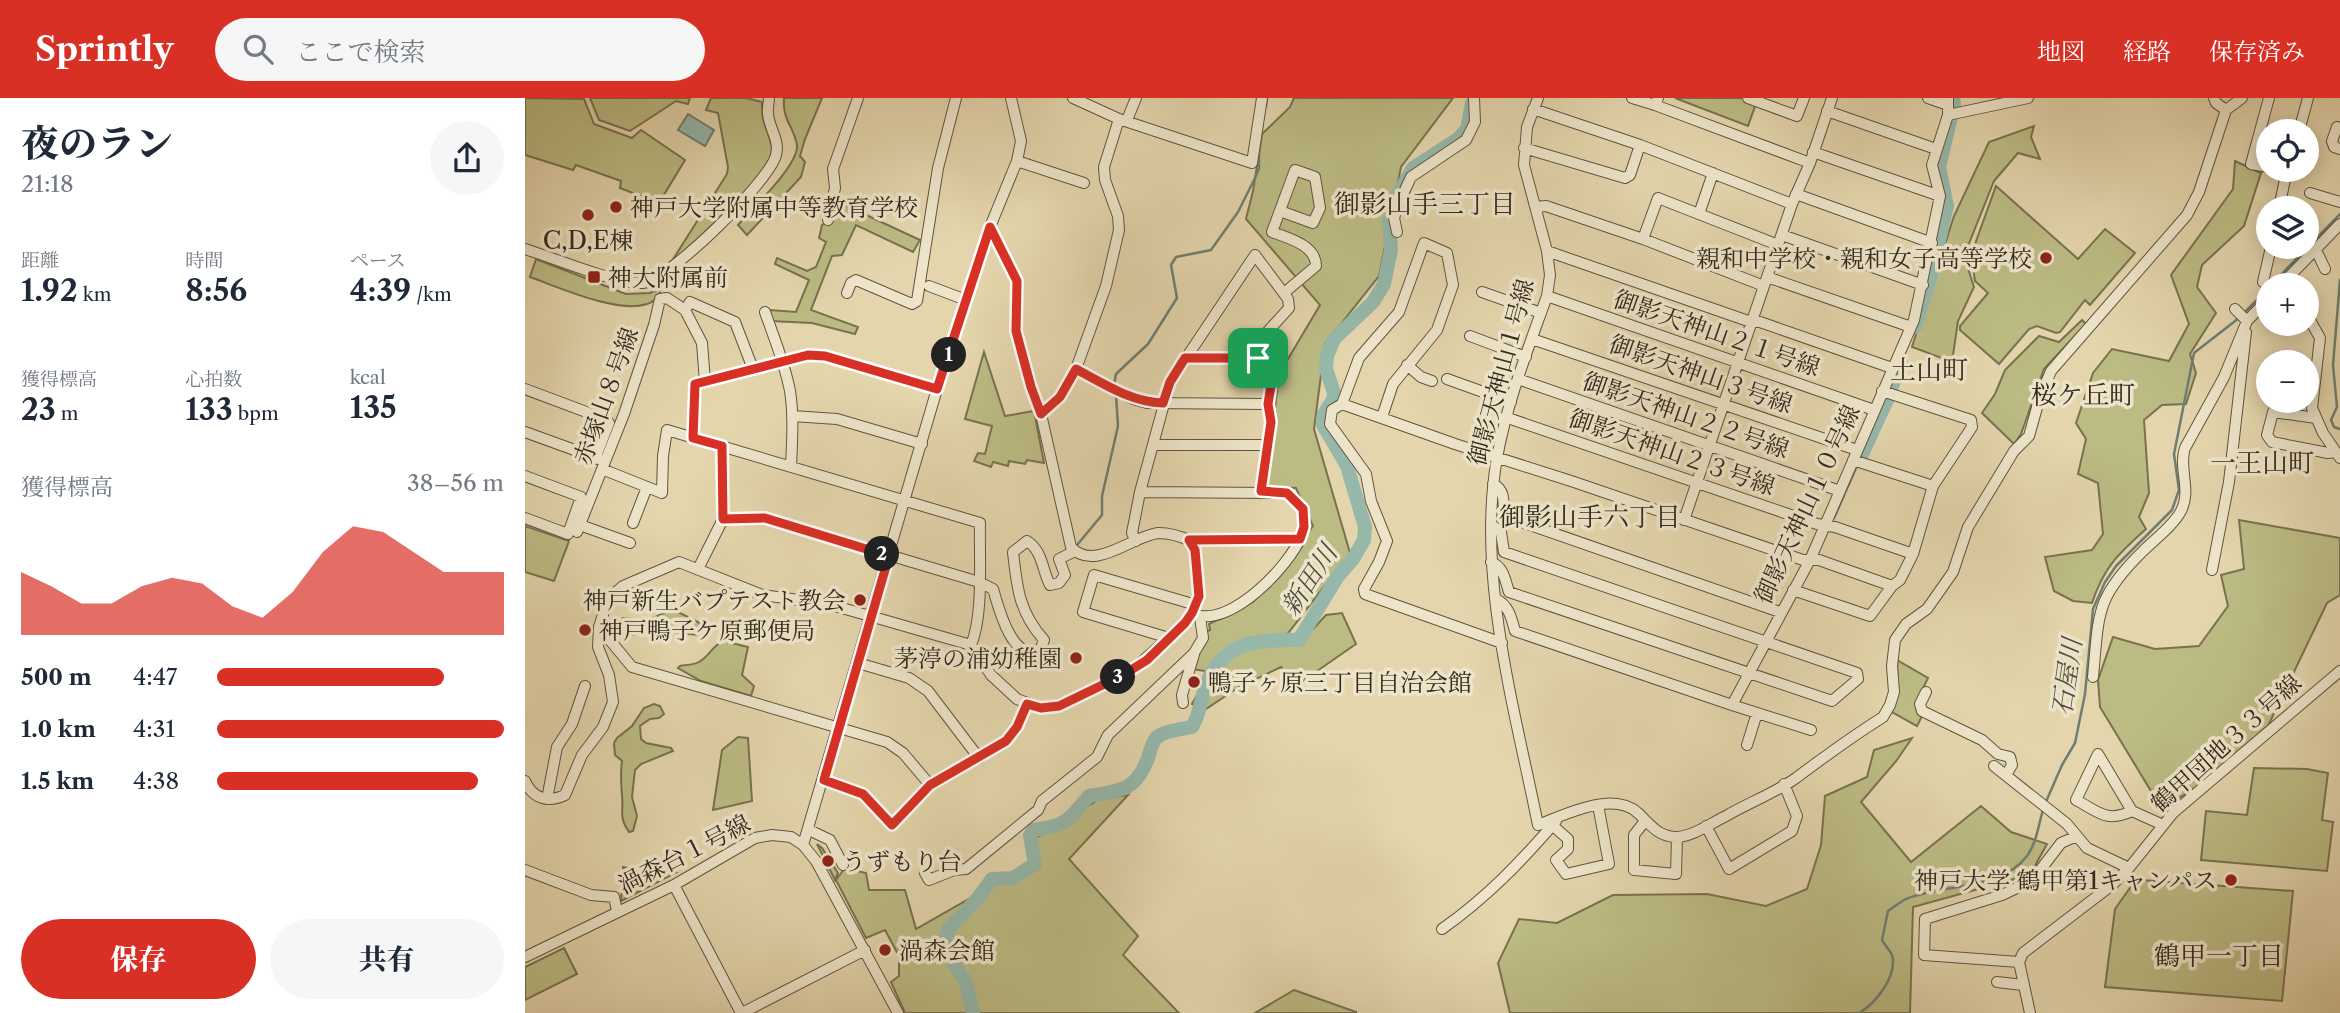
<!DOCTYPE html>
<html lang="ja">
<head>
<meta charset="utf-8">
<style>
  :root { --surface:#fff; --page:#f6f6f7; --text:#1f2937; --muted:#747a83; --accent:#d93025 }
  body { margin:0; font-family:"Libre Caslon Text","Noto Serif JP",serif; background:var(--page); color:var(--text); height:100vh; display:flex; flex-direction:column; font-size:26px; white-space:nowrap }
  * { box-sizing:border-box; margin:0 }
  p { font-size:23px; color:var(--muted) }
  .icon { flex:none; width:38px; height:38px; fill:none; stroke:currentColor; stroke-width:2; stroke-linecap:round; stroke-linejoin:round }
  .map { position:relative; flex:1; overflow:hidden }
  .drawer { display:flex; flex-direction:column; background:var(--surface); width:525px }
  .drawer>* { flex:none }
  .buttons { position:absolute; left:1731px; top:21px; display:grid; gap:14px }
  .buttons a { display:grid; place-items:center; width:63px; height:63px; border-radius:50%; background:var(--surface); box-shadow:0 4px 18px #0003; font-size:35px }
  .pin { position:absolute; display:grid; place-items:center; width:60px; height:60px; color:#fff; margin:-30px; border-radius:14px; box-shadow:0 4px 10px #0006 }
  .km { position:absolute; width:35px; height:35px; margin:-18px; border-radius:50%; background:#222; color:#fff; font-size:19px; line-height:35px; text-align:center }
  .round { display:grid; place-items:center; flex:none; width:74px; height:74px; border-radius:37px; background:var(--page) }
  .overview { display:flex; align-items:center; justify-content:space-between; height:119px; padding:0 21px }
  h1 { font-size:38px; font-weight:800; line-height:52px }
  .stats { display:grid; grid-template-columns:repeat(3,1fr); gap:10px; height:119px; padding:7px 21px }
  .stats div { display:grid; align-content:center }
  .stats b { font-size:30px; font-weight:800 }
  .stats small { font-size:19px; font-weight:400 }
  .stats p { font-size:19px }
  .chart { height:196px; padding:14px 21px }
  .chart p { display:flex; justify-content:space-between }
  .chart svg { width:100%; height:126px; margin-top:7px; fill:var(--accent); opacity:.7 }
  .action { display:flex; gap:14px; margin-top:auto; padding:14px 21px }
  .action a { flex:1; height:80px; border-radius:42px; background:var(--accent); color:#fff; font-size:28px; font-weight:800; line-height:80px; text-align:center }
  .action a+a { background:var(--page); color:var(--text) }
  ul { padding:0 21px; list-style:none; font-size:23px }
  li { display:grid; grid-template-columns:112px 84px 1fr; align-items:center; height:52px }
  li i { height:18px; border-radius:9px; background:var(--accent) }
  header { display:flex; align-items:center; gap:42px; box-sizing:border-box; height:98px; padding:0 35px; background:var(--accent); color:#fff }
  header strong { font-size:33px }
  nav { display:flex; gap:38px; margin-inline-start:auto; font-size:24px }
  .search { width:490px; height:63px; background:var(--page); display:flex; align-items:center; gap:18px; box-sizing:border-box; padding:0 24px; border-radius:38px; color:var(--muted); font-size:26px }
  main { display:flex; flex:1; min-height:0 }
  .map>svg:first-child { display:block }
  .green { fill:#bcbb84; stroke:#787250; stroke-width:2 }
  .water { fill:#95b8ab; stroke:#6e7f72; stroke-width:2 }
  .lines { fill:none; stroke-linecap:round; stroke-linejoin:round }
  .stream { stroke:#6e7f72; stroke-width:2.5 }
  .river { stroke:#95b8ab; stroke-width:14 }
  .minor-casing { stroke:#605541; stroke-width:12 }
  .minor { stroke:#ede4c9; stroke-width:10 }
  .route-casing { stroke:#fff; stroke-width:14 }
  .route { stroke:#d93025; stroke-width:9 }
  .poi-dot { fill:#8f2418; stroke:#ede4c9; stroke-width:2.5 }
  .labels { text-anchor:middle; dominant-baseline:central; stroke-width:7; stroke-linejoin:round; paint-order:stroke }
  .poi-label { font-size:24px; fill:#342a1d; stroke:#ede4c9; text-anchor:start }
  .street-label { font-size:24px; fill:#342a1d; stroke:#ede4c9 }
  .neighbourhood-label { font-size:26px; fill:#342a1d; stroke:#ede4c9 }
  .water-label { font-size:26px; font-style:italic; fill:#4c4e40; stroke:#ede4c9 }
</style>
</head>
<body>
<header>
<strong>Sprintly</strong>
<div class="search"><svg class="icon" aria-label="search" viewBox="0 0 24 24"><circle cx="10" cy="10" r="6"/><path d="M15 15l6 6"/></svg>ここで検索</div>
<nav><a>地図</a><a>経路</a><a>保存済み</a></nav>
</header>
<main>
<section class="drawer">
<div class="overview"><div><h1>夜のラン</h1><p>21:18</p></div><a class="round"><svg class="icon" aria-label="share" viewBox="0 0 24 24"><path d="M12 15V3M7 8l5-5 5 5M5 13v7h14v-7"/></svg></a></div>
<div class="stats">
<div><p>距離</p><b>1.92<small> km</small></b></div>
<div><p>時間</p><b>8:56</b></div>
<div><p>ペース</p><b>4:39<small> /km</small></b></div>
</div>
<div class="stats">
<div><p>獲得標高</p><b>23<small> m</small></b></div>
<div><p>心拍数</p><b>133<small> bpm</small></b></div>
<div><p>kcal</p><b>135</b></div>
</div>
<div class="chart"><p><span>獲得標高</span>38–56 m</p>
<svg viewBox="0 0 160 44" preserveAspectRatio="none"><path d="M0 44V22L10 27L20 33L30 33L40 27L50 24L60 26L70 34L80 38L90 29L100 15L110 6L120 8L130 15L140 22L150 22L160 22V44z"/></svg>
</div>
<ul>
<li><b>500 m</b>4:47<i style="width:79%"></i></li>
<li><b>1.0 km</b>4:31<i style="width:100%"></i></li>
<li><b>1.5 km</b>4:38<i style="width:91%"></i></li>
</ul>
<div class="action"><a>保存</a><a>共有</a></div>
</section>
<div class="map">
<svg width="1815" height="915" viewBox="0 0 1815 915">
  <rect width="100%" height="100%" fill="#e4d5ac"/>
  <filter id="stains"><feTurbulence type="fractalNoise" baseFrequency=".00286" numOctaves="4"/><feColorMatrix values="0 0 0 0 .2 0 0 0 0 .09 0 0 0 0 .02 0 0 0 .5 -.17"/></filter>
  <radialGradient id="worn" r=".72"><stop offset=".6" stop-color="#630" stop-opacity="0"/><stop offset="1" stop-color="#630" stop-opacity=".3"/></radialGradient>
  <path class="green" d="M0,0L59,1L69,26L107,40L116,32L160,62L134,105L95,90L96,83L51,67L48,72L0,57Z
    M65,0H165L163,6L151,3L105,33L74,22Z
    M186,0H221L237,4C237,9 237,15 238,20C240,31 247,42 247,52C246,77 166,147 145,166L202,76L203,69L193,15L181,12Z
    M259,0H297L280,41L275,58L280,64L276,79L222,137L213,127C226,112 274,67 272,47C269,29 257,22 259,0Z
    M769,0H928L876,69L854,178L800,246L789,331L825,455L761,538L775,545L801,517L817,515L831,546L772,587L756,569L714,589L678,613L667,606L678,587L680,573L667,571L682,533L685,532L684,526L728,504L755,474L788,428L771,390L741,388L754,276L795,207L721,121L728,93L737,36L765,9Z
    M1150,0H1233L1223,28Z
    M1509,28L1506,39L1515,61L1493,55L1469,83L1439,158L1449,189L1433,223L1427,264L1387,249L1429,118L1464,44Z
    M1710,63L1736,75L1719,128L1677,167L1672,189L1691,215L1665,256L1671,275L1661,306L1637,307L1619,322L1624,395L1614,419L1621,431C1593,456 1579,469 1567,505L1548,503L1529,493L1520,459L1567,452L1578,436L1573,385L1553,376L1561,341L1551,325L1568,275L1587,251L1644,263L1664,226L1646,177L1708,91Z
    M1471,88L1553,161L1580,131L1610,155L1565,207L1560,202L1535,234L1531,235L1512,228L1504,231L1474,266L1435,232V228L1463,195L1450,183L1446,157Z
    M311,103L395,142L388,154L331,127L317,157L307,158L286,212L333,229L330,236L287,225L246,223L245,212L271,214L284,182L250,166L252,160L282,173L291,169L301,144L294,140L297,127L307,120Z
    M11,161L101,196L125,195L134,191L136,198C132,200 127,205 122,206C93,216 33,189 5,179Z
    M1557,222L1561,226L1519,271L1496,336L1489,346L1457,315L1470,296L1480,272L1514,238L1534,244Z
    M459,254L480,318L509,313L519,365L502,362L500,366L484,363L483,368L468,364L466,369L449,363L453,355L460,356L467,328L440,321Z
    M1714,422L1815,440V497L1802,505L1743,628L1693,675L1651,702L1629,698L1575,609L1573,582L1588,539L1630,551L1674,548L1703,508L1696,477L1719,471Z
    M0,428L44,443L29,483L0,474Z
    M147,511L173,524L175,526L173,537L135,533L99,538L96,526L98,520L124,522Z
    M198,543L223,549L217,577L229,588L226,598L176,583L153,570L155,568C161,567 169,567 174,564C184,559 187,548 198,543Z
    M1372,562L1403,580L1391,605L1397,618L1392,628L1367,614L1373,596Z
    M129,606L135,608L139,616L134,620L125,621L115,628L116,641L121,645L146,650L148,653L116,666L110,672L107,699L112,718L108,733L104,734C93,718 99,714 97,697C96,684 95,676 97,663L90,657L89,645L92,640L107,628L119,610Z
    M213,639L223,640L227,703L188,712L197,652Z
    M1387,640L1372,662L1336,704L1386,764L1456,708L1486,734L1522,746L1505,777L1388,809L1385,915H985L973,865L994,821L1032,825L1088,797L1182,796L1241,808L1282,791L1296,747L1300,698L1342,679L1349,652Z
    M1729,670L1782,671L1803,675L1797,722L1808,724L1802,773L1676,762L1681,713L1722,717Z
    M603,697L544,761L613,838L598,857L654,915H380L366,884L374,878V858L360,832L341,840L311,782L320,770L341,775L344,792H380L391,831L512,762L509,741L573,702Z
    M292,746L297,750L313,775L310,782Z
    M98,769L117,773L150,775L96,803Z
    M1616,782L1768,793L1757,903L1580,889L1590,811L1607,787Z
    M39,850L52,876L0,902V869Z
    M769,892L831,914V915H730Z"/>
  <path class="water" d="M163,16L189,32L180,48L153,32Z"/>
  <g class="lines">
    <path class="stream" d="M741,8L742,0
      M1815,182L1808,267L1812,309L1806,322L1809,329L1815,331
      M1746,187L1815,116
      M1719,215L1743,191
      M589,287L591,276L623,246L652,200L646,167L651,159L686,152L713,114L730,80L734,70V49
      M1309,420L1331,370
      M552,447L577,417V398L593,328L591,297
      M1520,706L1537,667L1550,645L1560,596L1568,511L1580,484L1591,468L1647,412L1654,392L1649,356L1669,255L1714,220
      M1334,915C1350,906 1373,878 1367,857C1365,853 1360,847 1357,842L1363,813C1369,809 1375,804 1381,801C1416,786 1477,792 1502,758C1512,744 1513,728 1518,712"/>
    <path class="river" d="M1390,229L1406,177L1422,108L1414,69L1429,6L1428,0
      M1337,356L1362,302L1376,264
      M448,915L441,884L424,858L420,842L423,832L453,800L467,781L488,780L510,766L505,738L508,732C541,728 543,723 564,698C595,693 611,693 623,660C625,654 627,645 631,640C638,633 657,631 667,629C675,615 675,607 679,593C694,544 730,541 774,542L813,478L828,461L839,442L840,429L822,368L798,327L799,316L810,298L801,271L802,258L809,241L848,204L859,186L866,152L864,124L868,105L888,70L934,40L942,31L947,5"/>
    <g class="minor-casing">
      <path id="minor" d="M548,0L594,21L727,65L737,0
        M1013,0L1002,29L999,67L1022,153L1025,177L1022,198C1003,251 982,304 972,360C951,477 990,612 1013,727C1039,717 1088,692 1113,715C1126,727 1133,739 1152,739C1169,738 1186,725 1201,718C1223,705 1250,695 1271,680C1299,659 1328,638 1358,619L1365,607L1369,594L1367,568L1370,542L1381,526L1402,511L1428,474L1443,429L1489,353L1504,338L1515,299L1526,273L1662,117L1674,94L1701,12L1717,0
        M1107,0L1130,7L1133,0
        M1223,0L1272,18L1279,0
        M1403,0L1423,7
        M1689,0L1691,5L1701,12
        M1130,7L1285,65
        M1302,13L1411,51
        M1423,17L1503,0
        M602,22L611,0
        M1812,29L1807,43L1809,49L1815,51
        M1774,33L1783,0
        M1115,47L1267,106
        M999,50L1100,80L1105,77L1115,47L1008,11
        M1288,54L1415,98
        M492,63L559,85
        M1743,69L1726,66L1744,0
        M1785,95L1815,104
        M1271,96L1407,145
        M1011,109L1021,108L1118,141L1239,188
        M1754,110L1762,72
        M755,113L788,125L795,110L790,79L770,72L747,134C763,140 791,147 791,168L759,195
        M1174,116L1188,75
        M303,122L310,90L308,71L333,0
        M872,134L869,120L873,107L886,79L941,42L950,24L949,0
        M1257,137L1398,187
        M1118,141L1133,100L1253,147
        M0,151C26,159 94,187 118,185C144,182 245,83 251,57C255,42 244,30 243,16C242,11 244,5 244,0
        M1791,152L1800,171
        M1022,153L1226,224H1235L1367,270
        M1242,179L1386,229
        M1738,184L1746,149
        M1756,187L1815,126
        M404,188L441,202
        M957,194L1016,215
        M322,195L326,185L331,182L387,206L392,203L413,70L431,0
        M1022,198L1349,312
        M1710,211L1722,223
        M240,214C249,240 260,266 265,293C269,318 267,344 266,369
        M1782,217L1795,240L1787,310L1798,335L1815,360
        M945,238L1001,259
        M1007,241L1332,352
        M660,260H733
        M882,267L896,279L907,283
        M551,271L608,301L622,305L743,306
        M922,281L986,304
        M993,281L1315,393
        M180,284L177,245L160,212L165,204L210,224L228,271
        M0,291L80,321L84,325L70,361
        M817,306L930,346L1046,383L1278,462H1294L1367,488
        M817,306L834,260L874,214L899,145L922,155L928,187L912,232L868,286L857,319
        M817,306L807,312L805,326L841,376L846,403L862,443L854,464L839,491L840,496L977,545
        M516,316L535,299L551,271L581,188L594,132L593,118L580,82L579,69L594,21
        M267,318L312,321L397,346
        M980,319L1292,426L1310,429L1388,456
        M1791,320L1748,314L1742,337L1747,344L1803,355L1810,354
        M0,334L77,362
        M168,340L170,286L283,257L300,258L412,291
        M628,347H743
        M1328,362L1408,388
        M77,371L137,395L138,358L142,332L455,425C454,459 459,516 446,547
        M0,378L56,399L43,436L0,420
        M968,386C981,392 978,405 979,418L1255,514
        M615,394L762,395L778,411C779,421 780,429 776,439C763,469 707,528 671,517
        M198,421L240,420L454,484L468,491C474,511 486,561 514,555L519,542C494,514 492,490 488,454L502,443C518,453 517,472 525,487L534,485L540,477L534,461L550,453
        M1159,422L1267,106L1285,65L1307,0
        M108,425L122,389
        M55,427L105,445
        M52,434L99,316L129,227L135,201L142,200L160,212
        M664,442L775,441
        M611,443L607,435L615,394L645,284L730,157L763,201L764,210L736,241L733,260L744,276L746,287L743,306L746,324L736,393
        M966,464C979,469 980,482 984,494L1307,603L1333,581L1332,575L979,454L976,434L967,427
        M173,471L198,421L197,348
        M1687,472L1704,384L1721,234
        M1268,492L1345,518L1367,488L1375,482L1388,456L1408,388L1447,329L1446,322L1357,293
        M971,501C984,508 986,519 990,533L1207,607L1285,462L1389,222L1415,98L1407,67L1423,17V0
        M74,529L107,569L362,644L378,655L405,687
        M644,540L558,514L569,477L671,507
        M333,565L384,580L403,593L454,660
        M1568,579C1574,515 1570,500 1618,453C1630,441 1648,428 1656,413C1667,392 1653,370 1660,350L1699,279L1722,223L1743,201
        M1401,594L1395,606L1397,613L1457,642L1473,656L1485,659L1487,667L1481,677
        M658,605L657,597L669,556
        M1207,607L1286,632
        M1222,647L1232,615
        M1469,668L1542,726L1562,750L1604,770L1648,715L1815,573
        M299,682L338,696L367,727L405,687L481,643L492,629L502,606
        M0,683C8,701 23,705 40,697L57,657L78,629L88,604L84,577L73,549L74,529L83,501L98,488L154,464L237,497L303,506L446,547L466,577L492,601L516,610L534,608L610,570L660,525L667,515L674,497L670,451L666,443C657,439 645,435 634,435C608,437 569,475 546,449L516,316L506,289L491,233L492,183L465,129
        M22,701L32,649L47,626L60,588
        M1607,713C1581,725 1574,714 1551,702L1573,656L1607,713L1638,727
        M1120,723L1109,737V772L1151,776L1152,739
        M1027,727L1043,741V751L1031,762L1041,776L1084,766L1073,707
        M1181,728L1204,771L1267,733L1272,718L1259,686
        M284,732L305,742L318,767
        M278,747L412,291L465,129L492,63L496,43L486,0
        M0,772L66,797L89,799L92,813
        M400,775L404,782L429,772L441,771L513,712L517,703L572,659L583,637L669,555L678,540L675,519
        M149,787L216,915
        M917,831C961,800 996,764 1031,723
        M0,859L149,787L230,740L247,737L266,739L278,747L291,763L373,915
        M1494,864L1399,857L1400,821L1477,797L1496,788L1513,775L1536,745L1552,738
        M1472,884L1498,887
        M217,915L340,852
        M1505,915L1494,864L1498,855L1587,787L1604,770"/>
    </g>
    <use href="#minor" class="minor"/>
  </g>
  <g class="lines">
    <g class="route-casing">
      <path id="route" d="M465,129L492,183L491,233L506,289L516,316L535,299L551,271C579,286 606,304 638,305L645,284L660,260H733L744,276L746,287L743,306L746,324L736,393L762,395L778,411L779,429L775,441L664,442L670,452L674,498L667,515L660,525L622,562L598,577L534,608L516,610L502,606L492,629L481,643L405,687L367,727L338,696L299,682L364,458L240,420L198,421L197,348L168,340L170,286L283,257L300,258L412,291Z"/>
    </g>
    <use href="#route" class="route"/>
  </g>
  <g class="poi-dot">
    <circle cx="91" cy="109" r="7"/>
    <circle cx="63" cy="117" r="7"/>
    <circle cx="1521" cy="160" r="7"/>
    <rect x="62" y="172" width="14" height="14" rx="3.5"/>
    <circle cx="335" cy="502" r="7"/>
    <circle cx="60" cy="532" r="7"/>
    <circle cx="551" cy="560" r="7"/>
    <circle cx="669" cy="584" r="7"/>
    <circle cx="303" cy="763" r="7"/>
    <circle cx="1706" cy="782" r="7"/>
    <circle cx="360" cy="852" r="7"/>
  </g>
  <g class="labels">
    <g class="poi-label">
      <text x="105" y="109">神戸大学附属中等教育学校</text>
      <text x="63" y="142" text-anchor="middle">C,D,E棟</text>
      <text x="1507" y="160" text-anchor="end">親和中学校・親和女子高等学校</text>
      <text x="83" y="179">神大附属前</text>
      <text x="321" y="502" text-anchor="end">神戸新生バプテスト教会</text>
      <text x="74" y="532">神戸鴨子ケ原郵便局</text>
      <text x="537" y="560" text-anchor="end">茅渟の浦幼稚園</text>
      <text x="683" y="584">鴨子ヶ原三丁目自治会館</text>
      <text x="317" y="763">うずもり台</text>
      <text x="1692" y="782" text-anchor="end">神戸大学 鶴甲第1キャンパス</text>
      <text x="374" y="852">渦森会館</text>
    </g>
    <g class="street-label">
      <text transform="translate(1192 235) rotate(19)">御影天神山２１号線</text>
      <text transform="translate(976 274) rotate(-75)">御影天神山１号線</text>
      <text transform="translate(1176 276) rotate(19)">御影天神山３号線</text>
      <text transform="translate(81 298) rotate(-70)">赤塚山８号線</text>
      <text transform="translate(1161 317) rotate(19)">御影天神山２２号線</text>
      <text transform="translate(1147 354) rotate(19)">御影天神山２３号線</text>
      <text transform="translate(1282 406) rotate(-65)">御影天神山１０号線</text>
      <text transform="translate(1701 645) rotate(-42)">鶴甲団地３３号線</text>
      <text transform="translate(159 756) rotate(-27)">渦森台１号線</text>
    </g>
    <g class="neighbourhood-label">
      <text x="900" y="106">御影山手三丁目</text>
      <text x="1404" y="272">土山町</text>
      <text x="1558" y="297">桜ケ丘町</text>
      <text x="1737" y="365">一王山町</text>
      <text x="1065" y="419">御影山手六丁目</text>
      <text x="1694" y="858">鶴甲一丁目</text>
    </g>
    <g class="water-label">
      <text transform="translate(784 482) rotate(-57)">新田川</text>
      <text transform="translate(1542 579) rotate(-82)">石屋川</text>
    </g>
  </g>
  <rect width="100%" height="100%" filter="url(#stains)"/>
  <rect width="100%" height="100%" fill="url(#worn)"/>
</svg>
<div class="buttons">
<a><svg class="icon" aria-label="locate" viewBox="0 0 24 24"><circle cx="12" cy="12" r="6"/><path d="M12 2v4M12 18v4M2 12h4M18 12h4"/></svg></a>
<a><svg class="icon" aria-label="layers" viewBox="0 0 24 24"><path d="M12 4l9 5-9 5-9-5zM3 14l9 5 9-5"/></svg></a>
<a>+</a>
<a>−</a>
</div>
<div class="pin" style="left:733px;top:260px;background:#1e9e55"><svg class="icon" aria-label="arrive" viewBox="0 0 24 24"><path d="M6 21V4h12l-3 4 3 4H6"/></svg></div>
<b class="km" style="left:424px;top:257px">1</b>
<b class="km" style="left:357px;top:456px">2</b>
<b class="km" style="left:593px;top:579px">3</b>
</div>
</main>
</body>
</html>
